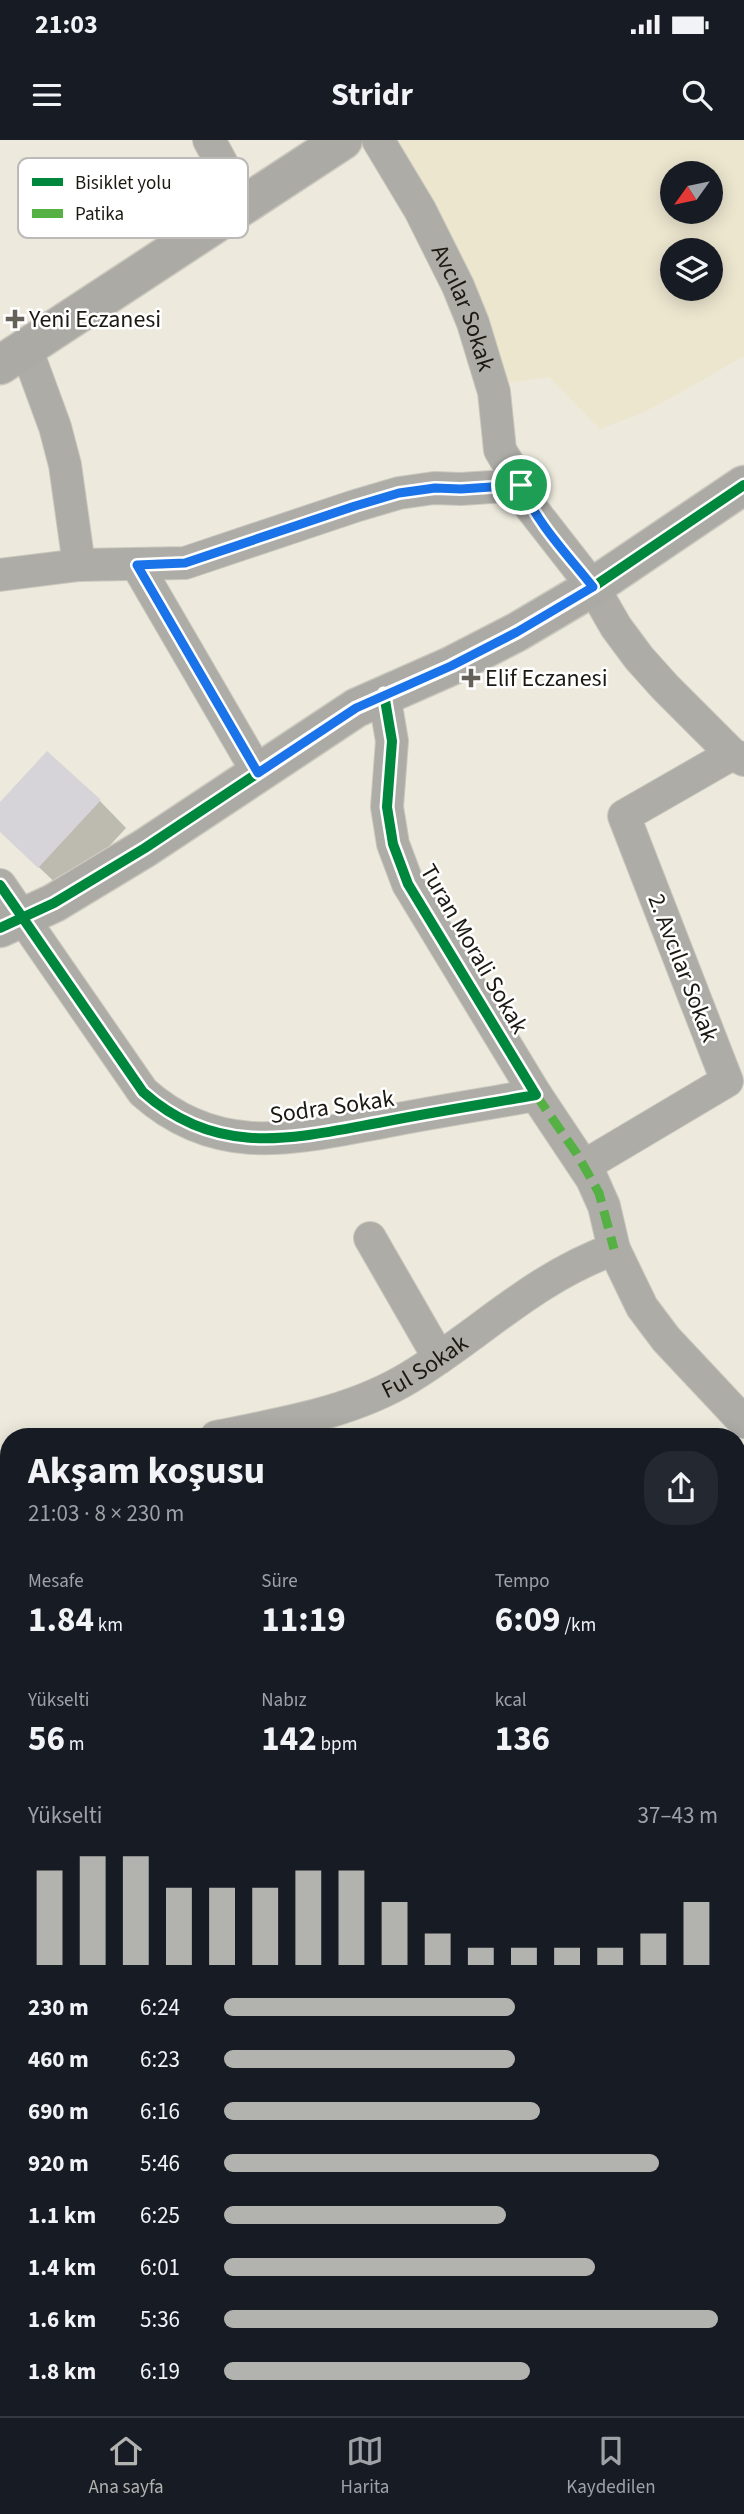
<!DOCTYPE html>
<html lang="tr">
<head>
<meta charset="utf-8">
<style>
  :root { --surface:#171b24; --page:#242831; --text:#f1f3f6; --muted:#9ea1a6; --line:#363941; --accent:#b2b2af }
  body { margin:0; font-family:"Source Sans 3",sans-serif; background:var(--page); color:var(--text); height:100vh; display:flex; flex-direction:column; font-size:26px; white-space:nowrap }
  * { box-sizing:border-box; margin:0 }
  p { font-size:23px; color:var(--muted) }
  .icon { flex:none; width:38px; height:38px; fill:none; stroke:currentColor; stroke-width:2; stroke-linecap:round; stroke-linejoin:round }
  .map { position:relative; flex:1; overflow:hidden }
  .side { position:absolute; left:0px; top:1288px; width:746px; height:989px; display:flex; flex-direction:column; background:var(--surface); border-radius:28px 28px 0 0; box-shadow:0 4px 18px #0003 }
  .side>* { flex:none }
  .needle { width:46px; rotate:237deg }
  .controls { position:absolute; left:660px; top:21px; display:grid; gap:14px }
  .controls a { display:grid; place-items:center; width:63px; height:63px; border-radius:50%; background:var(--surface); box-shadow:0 4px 18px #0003; font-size:35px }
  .pin { position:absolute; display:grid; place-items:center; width:60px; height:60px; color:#fff; margin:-30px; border:4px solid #fff; border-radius:50%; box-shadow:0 2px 7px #0007 }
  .round { display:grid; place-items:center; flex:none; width:74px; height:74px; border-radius:28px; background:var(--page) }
  .summary { display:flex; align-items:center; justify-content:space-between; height:119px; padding:0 28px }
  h1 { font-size:38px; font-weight:700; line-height:52px }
  .metrics { display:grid; grid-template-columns:repeat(3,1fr); gap:10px; height:119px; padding:7px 28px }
  .metrics div { display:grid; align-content:center }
  .metrics b { font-size:35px; font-weight:700 }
  .metrics small { font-size:19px; font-weight:400 }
  .metrics p { font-size:19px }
  .chart { height:196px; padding:14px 28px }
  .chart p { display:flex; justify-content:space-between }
  .chart svg { width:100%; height:126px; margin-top:7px; stroke:var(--accent); stroke-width:6 }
  ul { padding:0 28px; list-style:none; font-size:23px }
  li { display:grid; grid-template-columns:112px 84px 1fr; align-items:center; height:52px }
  li i { height:18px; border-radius:9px; background:var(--accent) }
  .status { display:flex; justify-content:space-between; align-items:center; height:49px; padding:0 35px; background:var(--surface); direction:ltr }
  .status svg { height:19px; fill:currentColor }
  header { display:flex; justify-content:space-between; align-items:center; height:91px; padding:0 28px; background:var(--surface); font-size:32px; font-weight:700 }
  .tab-bar { display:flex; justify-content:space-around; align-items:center; height:98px; border-top:2px solid var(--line); background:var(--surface); font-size:19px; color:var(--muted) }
  .tab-bar a { display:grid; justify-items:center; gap:4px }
  .tab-bar .selected { color:var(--accent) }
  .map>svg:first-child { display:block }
  .built { fill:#ece6cf; fill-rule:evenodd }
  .shadow { fill:#0003 }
  .building { fill:#d6d4d8 }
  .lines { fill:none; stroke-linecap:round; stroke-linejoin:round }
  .street-casing { stroke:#cac8be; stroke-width:34 }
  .secondary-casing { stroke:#cac8be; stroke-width:41 }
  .street { stroke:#adaca7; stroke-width:32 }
  .secondary { stroke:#acaaa4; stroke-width:38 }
  .quiet { stroke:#55b144; stroke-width:9; stroke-dasharray:18 9; stroke-linecap:butt }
  .cycleway-casing { stroke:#fff; stroke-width:15 }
  .cycleway { stroke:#00873e; stroke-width:10 }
  .route-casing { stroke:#fff; stroke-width:14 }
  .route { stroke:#1a73e8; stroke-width:9 }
  .poi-dot { fill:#646258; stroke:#fff; stroke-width:2.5 }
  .labels { text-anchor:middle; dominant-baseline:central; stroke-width:5; stroke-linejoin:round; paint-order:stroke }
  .street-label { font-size:24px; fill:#1b1911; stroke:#fff }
  .poi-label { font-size:24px; fill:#1b1911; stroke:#fff; text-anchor:start }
  .key { fill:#fff; stroke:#bbbab8; stroke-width:2 }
  .key-label { font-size:19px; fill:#1b1911 }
</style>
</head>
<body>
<div class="status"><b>21:03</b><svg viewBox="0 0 49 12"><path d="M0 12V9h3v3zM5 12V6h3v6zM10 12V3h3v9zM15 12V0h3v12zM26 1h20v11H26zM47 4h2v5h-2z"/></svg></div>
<header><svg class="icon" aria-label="menu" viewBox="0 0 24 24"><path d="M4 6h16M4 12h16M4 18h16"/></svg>Stridr<svg class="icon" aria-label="search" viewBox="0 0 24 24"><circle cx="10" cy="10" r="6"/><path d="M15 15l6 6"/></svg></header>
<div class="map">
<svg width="744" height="2276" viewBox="0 0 744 2276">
  <rect width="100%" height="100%" fill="#edeadd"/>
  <path class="built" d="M398,0H744V216L680,253L642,273L600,289L549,237L501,244L394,3ZM672,33H710V72H672ZM672,110H710V149H672Z"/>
  <path class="shadow" d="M100,661L126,688L66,753L0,690V664Z
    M737,1778L744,1786V1857L737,1859Z
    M744,1929V2008L737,2000V1932Z
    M737,2243L744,2276H643L641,2268H737Z
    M165,2268H257L259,2270V2276H176V2271L169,2272Z
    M357,2268H427L429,2276H359Z
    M480,2268H624L627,2276H482Z"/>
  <path class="building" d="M47,611L101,660L38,728L0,692V662Z
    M744,1927V1985L737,1987V1930Z
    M174,2268H223L222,2276H175Z
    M355,2268H404L406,2276H357Z
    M478,2268H528L530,2276H480Z
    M543,2268H604L607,2276H545Z
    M640,2268H719L722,2276H642Z"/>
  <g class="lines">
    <g class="street-casing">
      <g id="street">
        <path d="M209,0L244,64"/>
        <path id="s1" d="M378,0L420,70L458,146L473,183L494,252L500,310L521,345L529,365L593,447L616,487L639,518L665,547L732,614L744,620"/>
        <path d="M26,208L55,287L65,325L79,425"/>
        <path d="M137,425L258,633"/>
        <path d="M0,435L79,425L185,423L355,366L399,353L434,348L461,349L521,345"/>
        <path d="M384,554L392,601L387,667L393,704L408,744L536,955L592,1039L604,1066L614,1109L642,1167L666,1199L744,1282"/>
        <path d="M0,745L143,952C218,1019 295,998 383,982C434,972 485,964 536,955"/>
        <path d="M584,1026L727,941L624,676L732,614"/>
        <path d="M370,1098L439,1218"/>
        <path id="s2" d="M216,1297C283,1283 351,1273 410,1237C482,1193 532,1139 614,1109"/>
        <path d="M0,1350L9,1347"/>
        <path d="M0,1883L9,1881"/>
        <path d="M0,2102L9,2100"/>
      </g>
    </g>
    <g class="secondary-casing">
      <path id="secondary" d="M0,225L343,0
        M0,788L54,763L145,708L356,568L451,526L517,492L593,447L744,345
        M737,1425L744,1423
        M0,1629L9,1627
        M0,1657L9,1710
        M737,1912L744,1910
        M101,2268L102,2276"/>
    </g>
    <use href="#street" class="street"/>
    <use href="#secondary" class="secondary"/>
    <path class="quiet" d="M536,955L577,1014L599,1053L614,1109"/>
    <g class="cycleway-casing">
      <path id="cycleway" d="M0,745L143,952C218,1019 295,998 383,982C434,972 485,964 536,955L408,744L393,704L387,667L392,601L384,554
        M0,788L54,763L145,708L356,568L451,526L517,492L593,447L744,345"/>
    </g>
    <use href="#cycleway" class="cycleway"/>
  </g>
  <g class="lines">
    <g class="route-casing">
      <path id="route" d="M521,345C537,384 567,414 593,447L517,492L451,526L356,568L258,633L137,425L185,423L355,366L399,353L435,348L461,349Z"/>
    </g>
    <use href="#route" class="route"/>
  </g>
  <g class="poi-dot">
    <path d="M11.5 168.5h7v7h7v7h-7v7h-7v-7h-7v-7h7z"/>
    <path d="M467.5 527.5h7v7h7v7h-7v7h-7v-7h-7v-7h7z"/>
  </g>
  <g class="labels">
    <g class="street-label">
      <text stroke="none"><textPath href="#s1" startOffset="189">Avcılar Sokak</textPath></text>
      <text transform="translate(474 809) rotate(60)">Turan Morali Sokak</text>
      <text transform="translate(683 828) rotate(69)">2. Avcılar Sokak</text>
      <text transform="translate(332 967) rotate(-8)">Sodra Sokak</text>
      <text stroke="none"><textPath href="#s2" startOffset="222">Ful Sokak</textPath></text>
    </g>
    <g class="poi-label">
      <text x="29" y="179">Yeni Eczanesi</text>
      <text x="485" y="538">Elif Eczanesi</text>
    </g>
  </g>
  <rect x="18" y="18" width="230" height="80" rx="10" class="key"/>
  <rect x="32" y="38" width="31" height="8" fill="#00873e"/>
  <rect x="32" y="69" width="31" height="9" fill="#55b144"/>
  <g class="key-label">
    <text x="75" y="49">Bisiklet yolu</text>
    <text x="75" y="80">Patika</text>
  </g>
</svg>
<div class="controls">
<a><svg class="needle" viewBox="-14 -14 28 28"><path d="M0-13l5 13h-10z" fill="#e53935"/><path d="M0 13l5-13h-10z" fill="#9ea1a6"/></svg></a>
<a><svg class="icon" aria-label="layers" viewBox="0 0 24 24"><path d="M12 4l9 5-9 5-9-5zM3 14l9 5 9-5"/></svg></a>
</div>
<div class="pin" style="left:521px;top:345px;background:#1e9e55"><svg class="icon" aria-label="arrive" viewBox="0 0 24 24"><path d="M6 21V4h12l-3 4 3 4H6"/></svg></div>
<section class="side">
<div class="summary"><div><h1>Akşam koşusu</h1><p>21:03 · 8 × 230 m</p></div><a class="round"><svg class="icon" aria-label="share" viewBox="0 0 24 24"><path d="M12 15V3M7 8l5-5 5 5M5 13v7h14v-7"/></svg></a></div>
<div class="metrics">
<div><p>Mesafe</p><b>1.84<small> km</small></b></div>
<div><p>Süre</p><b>11:19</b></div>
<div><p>Tempo</p><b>6:09<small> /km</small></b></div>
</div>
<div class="metrics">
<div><p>Yükselti</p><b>56<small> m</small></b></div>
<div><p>Nabız</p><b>142<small> bpm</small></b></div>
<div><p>kcal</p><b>136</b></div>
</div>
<div class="chart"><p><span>Yükselti</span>37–43 m</p>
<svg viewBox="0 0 160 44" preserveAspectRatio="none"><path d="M5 44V11M15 44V6M25 44V6M35 44V17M45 44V17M55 44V17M65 44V11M75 44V11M85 44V22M95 44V33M105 44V38M115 44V38M125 44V38M135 44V38M145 44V33M155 44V22"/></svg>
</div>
<ul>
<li><b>230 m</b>6:24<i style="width:59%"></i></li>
<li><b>460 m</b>6:23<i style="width:59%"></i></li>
<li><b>690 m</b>6:16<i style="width:64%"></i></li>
<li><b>920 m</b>5:46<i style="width:88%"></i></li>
<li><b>1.1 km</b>6:25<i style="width:57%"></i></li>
<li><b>1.4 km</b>6:01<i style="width:75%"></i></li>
<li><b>1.6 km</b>5:36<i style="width:100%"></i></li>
<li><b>1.8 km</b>6:19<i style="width:62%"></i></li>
</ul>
</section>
</div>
<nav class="tab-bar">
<a class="selected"><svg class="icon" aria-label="home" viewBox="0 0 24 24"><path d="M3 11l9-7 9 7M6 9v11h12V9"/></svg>Ana sayfa</a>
<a><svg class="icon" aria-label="map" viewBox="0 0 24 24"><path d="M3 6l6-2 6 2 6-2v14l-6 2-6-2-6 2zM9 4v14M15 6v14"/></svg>Harita</a>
<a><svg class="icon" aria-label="saved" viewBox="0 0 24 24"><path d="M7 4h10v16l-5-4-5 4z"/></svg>Kaydedilen</a>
</nav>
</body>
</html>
